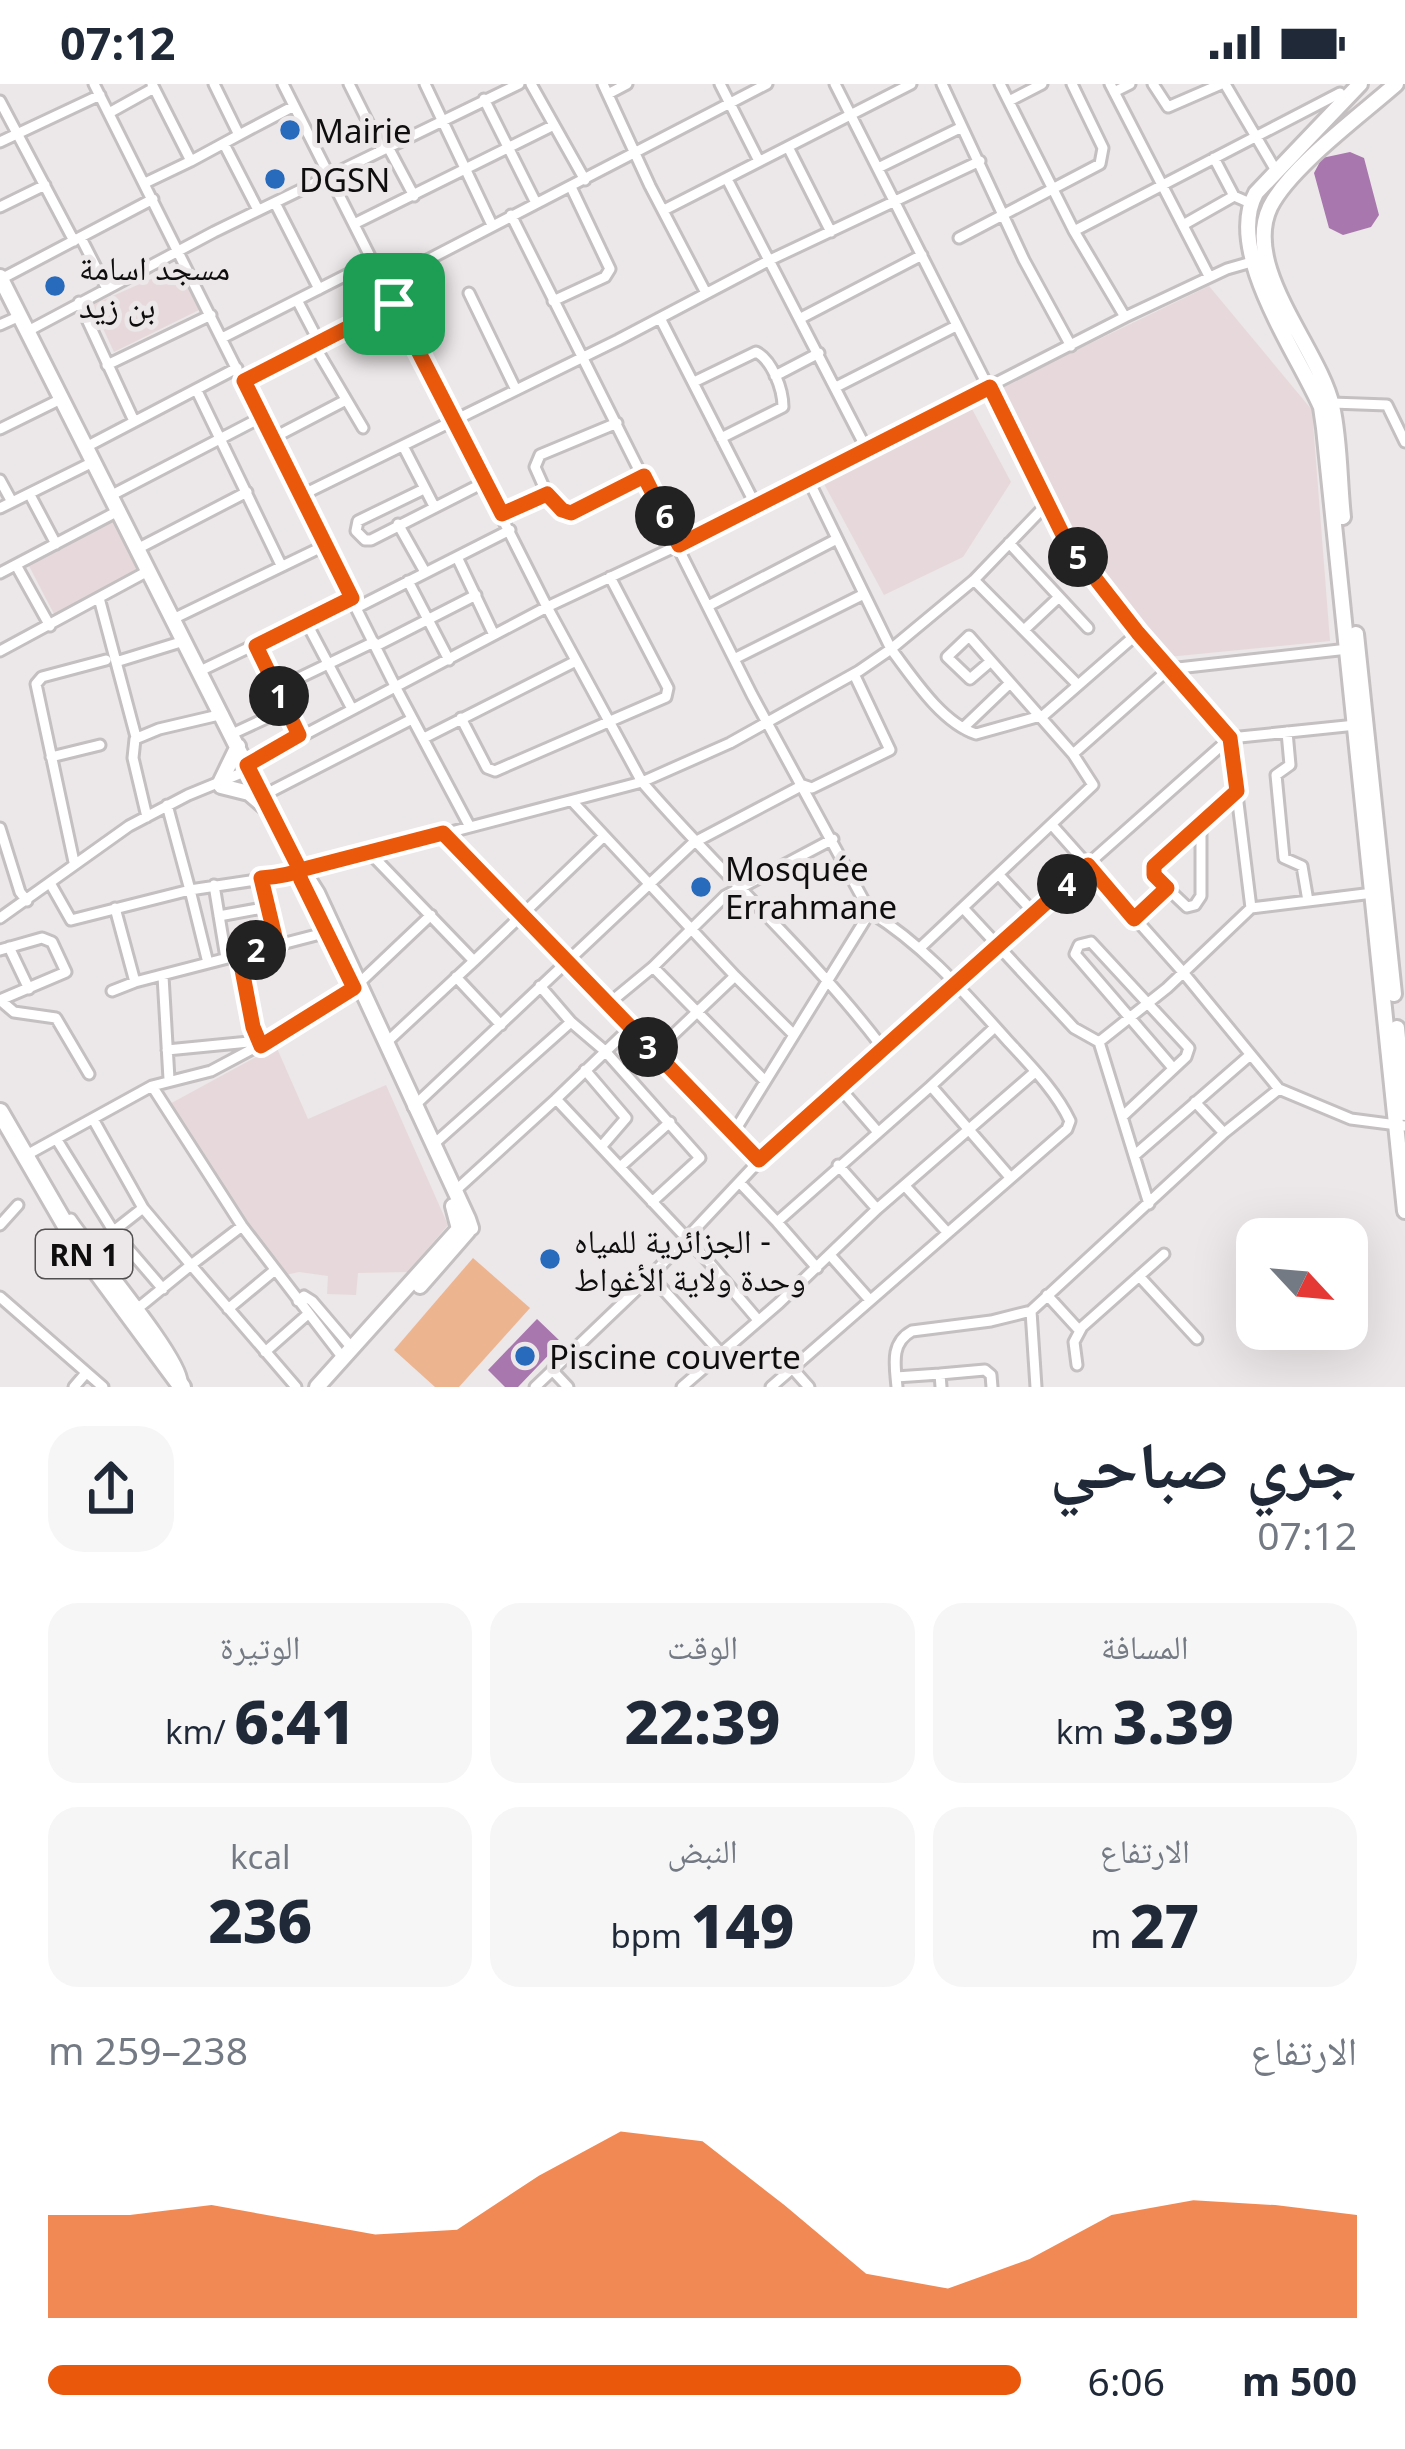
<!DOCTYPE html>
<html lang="ar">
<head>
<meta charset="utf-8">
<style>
  :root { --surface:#fff; --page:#f6f6f7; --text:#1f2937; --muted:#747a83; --accent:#ea580c }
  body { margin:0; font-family:"Noto Sans","Noto Naskh Arabic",sans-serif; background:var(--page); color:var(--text); direction:rtl; height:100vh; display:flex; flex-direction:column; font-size:45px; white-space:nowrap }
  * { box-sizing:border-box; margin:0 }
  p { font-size:39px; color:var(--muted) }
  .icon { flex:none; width:66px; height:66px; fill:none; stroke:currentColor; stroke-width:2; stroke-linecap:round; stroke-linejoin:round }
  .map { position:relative; height:1303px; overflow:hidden; direction:ltr }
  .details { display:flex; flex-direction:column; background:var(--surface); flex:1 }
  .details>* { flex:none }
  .needle { width:78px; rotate:116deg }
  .fabs { position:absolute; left:1236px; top:1134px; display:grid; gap:24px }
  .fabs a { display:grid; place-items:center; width:132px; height:132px; border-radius:24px; background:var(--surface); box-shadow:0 12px 48px #0002; font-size:60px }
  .pin { position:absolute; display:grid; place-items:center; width:102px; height:102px; color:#fff; margin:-51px; border-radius:24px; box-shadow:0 6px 18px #0006 }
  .km { position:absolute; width:60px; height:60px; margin:-30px; border-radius:50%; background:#222; color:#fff; font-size:33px; line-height:60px; text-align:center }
  .round { display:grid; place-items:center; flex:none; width:126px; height:126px; border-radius:36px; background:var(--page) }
  .overview { display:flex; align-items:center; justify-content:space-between; height:204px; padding:0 48px }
  h1 { font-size:66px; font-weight:800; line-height:90px }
  .metrics { display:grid; grid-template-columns:repeat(3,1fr); gap:18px; height:204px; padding:12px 48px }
  .metrics div { display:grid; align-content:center; border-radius:30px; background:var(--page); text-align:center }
  .metrics b { font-size:60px; font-weight:800 }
  .metrics small { font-size:33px; font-weight:400 }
  .metrics p { font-size:33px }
  .chart { height:336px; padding:24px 48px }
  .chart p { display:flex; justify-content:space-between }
  .chart svg { width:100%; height:216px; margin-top:12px; fill:var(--accent); opacity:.7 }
  ul { padding:0 48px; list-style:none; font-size:39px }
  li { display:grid; grid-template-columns:192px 144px 1fr; align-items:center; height:90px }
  li i { height:30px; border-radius:15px; background:var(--accent) }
  .status { display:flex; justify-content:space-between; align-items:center; height:84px; padding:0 60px; background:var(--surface); direction:ltr }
  .status svg { height:33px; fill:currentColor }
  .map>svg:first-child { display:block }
  .built { fill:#e7d9db }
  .green { fill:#edb490 }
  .water { fill:#a877ae }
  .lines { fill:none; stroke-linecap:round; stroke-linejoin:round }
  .street-casing { stroke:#c4bfc0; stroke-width:15 }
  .secondary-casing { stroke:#c4bfc0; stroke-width:20 }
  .highway-casing { stroke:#c4bfc0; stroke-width:22 }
  .street { stroke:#fff; stroke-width:9 }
  .secondary { stroke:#fff; stroke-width:14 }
  .highway { stroke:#fff; stroke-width:16 }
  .route-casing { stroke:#fff; stroke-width:24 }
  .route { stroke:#ea580c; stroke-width:15 }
  .poi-dot { fill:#286bbc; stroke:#ece7e8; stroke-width:4.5 }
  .labels { text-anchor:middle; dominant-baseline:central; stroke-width:10; stroke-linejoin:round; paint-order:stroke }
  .shield { fill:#ece7e8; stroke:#514f4f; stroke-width:3 }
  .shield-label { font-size:30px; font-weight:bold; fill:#0f0e0e }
  .poi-label { font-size:33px; fill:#0f0e0e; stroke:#ece7e8; text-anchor:start }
</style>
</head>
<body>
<div class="status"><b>07:12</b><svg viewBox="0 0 49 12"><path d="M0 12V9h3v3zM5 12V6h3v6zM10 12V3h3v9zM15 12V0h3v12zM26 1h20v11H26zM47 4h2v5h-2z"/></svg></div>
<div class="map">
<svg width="1405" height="1303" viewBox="0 0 1405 1303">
  <rect width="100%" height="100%" fill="#ece7e8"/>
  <path class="built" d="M183,181L203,224L114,268L92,221Z
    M1209,202L1312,326L1330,557L1168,573L1094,485L998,304Z
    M972,325L1011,398L963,473L884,511L823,398Z
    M112,435L140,485L55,532L28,480Z
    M276,962L308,1035L386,1001L448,1141L408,1188L358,1189L356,1211L327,1210L328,1192L299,1188L281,1192L166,1022Z"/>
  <path class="green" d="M473,1174L530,1224L459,1303H435L394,1266Z"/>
  <path class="water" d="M1350,68L1364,74L1379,131L1371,143L1343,151L1329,144L1314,89L1322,74Z
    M537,1235L561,1258L518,1303H505L488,1286Z"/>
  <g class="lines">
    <g class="street-casing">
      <path id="street" d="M94,0L396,604L470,743
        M152,0L191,77L239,51L214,0
        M349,0L382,66
        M425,0L492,141
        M531,0L585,96
        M603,0L650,102L706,209
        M720,0L759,77
        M835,0L1066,457L1169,585L1348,565
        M942,0L1024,176L1071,262
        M1000,0L1074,147L1125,233
        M1110,0L1209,192
        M1153,0L1168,23L1221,0
        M1225,0L1275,85
        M1114,8L1130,0
        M608,10L627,0
        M484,15L536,119
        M0,17L74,157
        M1009,17L1042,0
        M109,29L154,4
        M239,51L294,22
        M0,58L100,11
        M224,60L258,126
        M388,63L414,112
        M788,63L831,148
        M1214,74L1234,112L1250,119
        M878,84L962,43
        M727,95L866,364
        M145,99L191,77
        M275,119L319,205
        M0,123L45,101
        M664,126L911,0
        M511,131L752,611L870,828L734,1048
        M354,140L554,41
        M1183,141L1234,112
        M1074,147L1340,9
        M81,154L107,205
        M959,154L1100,80L1103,64L1072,0
        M1,195L153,115
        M383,199L767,0
        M469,209L516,306
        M297,216L319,258
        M553,217L605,193L610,185L571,103
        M79,218L134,337
        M660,234L755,420
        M801,234L922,171
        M0,241L20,232
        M28,247L214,148L519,0
        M222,254L372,178
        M314,261L363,344
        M107,281L211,231
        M775,292L819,269
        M244,297L394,220
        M694,298L756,268C772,276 783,305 783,323L721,354
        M836,303L956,242
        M197,307L281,481
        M1332,319L1387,321L1405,358
        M0,345L63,314
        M273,354L346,316
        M88,362L237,284
        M403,362L434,422
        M0,396L12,418
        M424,405L358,437L356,447L365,456H371L485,398
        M547,410L535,383L540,371L617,339
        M30,411L56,460
        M112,411L262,333
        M302,411L618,256L772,175L980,77
        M0,424L95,377
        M502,430L547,410L562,426L571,429L644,392
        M398,440L425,488
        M1009,459L1088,544
        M139,464L247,408
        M457,473L494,551
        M16,481L50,542
        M0,489L120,426
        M974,496L1047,420
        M408,497L449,576
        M99,514L136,653
        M710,521L835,456
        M358,523L510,446
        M173,535L326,461
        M305,536L352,625
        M1024,546L1059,513
        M256,561L299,651
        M376,562L476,511
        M0,567L148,487
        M734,575L864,510
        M119,577L184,557
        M200,587L353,514
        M1077,600L974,496L891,565C913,594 941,638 976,650L1044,631L1138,549
        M276,605L374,558
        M461,634L487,684L495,687L666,613L668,604L610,493
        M963,644L1010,599
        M1287,648L1290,681L1276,691L1284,774L1302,782L1308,817
        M232,650L286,625
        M424,654L576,577
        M1073,670L1169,585L1230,654L1251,824L1167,904L1099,958L1149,1120
        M51,673L100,661
        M247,681L547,523L679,461L1125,233L1227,185L1255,177
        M262,712L412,635
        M572,717L735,892
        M167,721L190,806L283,792L642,698L547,523L283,0
        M147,733L133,674L135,655L159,645L223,630
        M1052,741L1182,887L1279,1005L1351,1035L1405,1042
        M0,744L20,808L27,817
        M443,749L759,1077
        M368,767L474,877L388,957
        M74,778L36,600L42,593L106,576
        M999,791L1035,830
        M261,794L277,861
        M50,799L71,836L190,806L208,879
        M214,801L226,874
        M1167,804L1187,823L1195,821L1201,812V740
        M115,824L135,898L328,848
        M1251,824L1373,809
        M964,825L1074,944L1099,958
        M219,832L268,823
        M0,834L129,742L188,711L249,686
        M1134,835L1167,804L1154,791V782L1237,707
        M9,863L29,905
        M921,863L1093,701L1073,670L969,552L947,573L970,595L991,577
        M0,866L42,854L52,858L66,888L0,916L14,928L56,934L89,990
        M239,870L253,943L261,962
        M474,877L603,753
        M653,883L765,997
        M163,892L169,995
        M456,893L501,941
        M540,902L571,938L605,967L700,1074L652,1118
        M112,907L135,898
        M607,921L653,883L725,812L833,755
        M995,943L931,1002L1009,1092
        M630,944L556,1015L707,1176L758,1236
        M882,963L1230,654L1356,641
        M167,966L249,958
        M654,969L735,892L794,951
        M585,986L626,1034L601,1063
        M152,1002L242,1142L343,1274
        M838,1002L877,1047
        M1195,1018L1224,1049
        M413,1023L693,759L803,701L812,704L890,666L854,590
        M1123,1032L1186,973L1189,964L1091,858L1079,861L1075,870L1173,984
        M57,1056L114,1148L163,1205
        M435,1059L571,938
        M1135,1071L1249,972
        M23,1073L152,1002L211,987L286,947L354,904L431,831
        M838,1081L877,1125
        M620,1083L670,1038
        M740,1099L777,1138
        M905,1102L946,1147
        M455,1107L556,1015
        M143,1124L191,1181L242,1142
        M71,1135C90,1164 184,1275 182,1298
        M0,1141L18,1121
        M92,1164L143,1124L93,1035
        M830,1171L869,1215
        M817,1184L777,1138L931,1002
        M651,1192L720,1268
        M1139,1192L1197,1255
        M1047,1211L1079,1246
        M0,1213L103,1303
        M298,1217L304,1212L312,1217L352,1264
        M137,1225L191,1181L296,1303
        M228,1225L275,1186
        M1031,1227L1036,1303
        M265,1268L308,1230
        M1077,1281L1074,1258L1082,1243L1164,1170
        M792,1284L809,1303
        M552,1286L568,1303
        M896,1293L940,1290
        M74,1303L86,1289
        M535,1303L651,1192L759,1077L882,963C810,868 719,788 642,698L730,659L859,587L891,565L808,395
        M682,1303L779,1219L877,1125L1035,988
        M771,1303L1067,1045L1070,1037C1056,1007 1029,980 1007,956C964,908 925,862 870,828
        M897,1303C895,1281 890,1259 912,1247L991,1237L1031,1227L1224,1049L1279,1005
        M941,1303L940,1290L985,1286L991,1291L992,1303"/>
    </g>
    <g class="secondary-casing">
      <path id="secondary" d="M1360,0L1256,109C1224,167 1297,268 1321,323L1324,344L1405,1127
        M0,193L286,760L317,809L468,1135
        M1343,433C1339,397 1340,357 1332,322C1319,264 1241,184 1270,123C1290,83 1361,31 1396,0
        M1356,550L1394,910
        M220,699L238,662
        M221,702L249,709L264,722
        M1397,944L1405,1029
        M453,1122L459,1145L465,1148L471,1144L468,1135L458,1138
        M420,1202L468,1147
        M317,1303L459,1145"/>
    </g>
    <g class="highway-casing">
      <path id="highway" d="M0,1028L77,1161L182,1303"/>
    </g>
    <use href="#street" class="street"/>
    <use href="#secondary" class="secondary"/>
    <use href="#highway" class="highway"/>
  </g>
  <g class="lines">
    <g class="route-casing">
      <path id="route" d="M394,220L244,297L352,514L256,562L299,651L247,681L297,780L301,796L354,904L261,962L253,943L239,870L277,861L261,794C276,793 290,791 304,785L443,749L759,1076L1088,781L1134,835L1167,804L1154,791V782L1237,707L1230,654L1138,549L1066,457L990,303L679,461L644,392L571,429L562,426L547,410L502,430L394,220"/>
    </g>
    <use href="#route" class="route"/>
  </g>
  <g class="poi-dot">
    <circle cx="290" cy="46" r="12"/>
    <circle cx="275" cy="95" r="12"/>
    <circle cx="55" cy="202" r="12"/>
    <circle cx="701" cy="803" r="12"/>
    <circle cx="550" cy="1175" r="12"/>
    <circle cx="525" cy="1272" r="12"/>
  </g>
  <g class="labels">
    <rect class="shield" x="36" y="1146" width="96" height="48" rx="9"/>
    <g class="shield-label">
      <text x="84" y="1170">RN 1</text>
    </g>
    <g class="poi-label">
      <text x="314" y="46">Mairie</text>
      <text x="299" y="95">DGSN</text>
      <text x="79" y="183">مسجد اسامة<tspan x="79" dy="38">بن زيد</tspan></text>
      <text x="725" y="784">Mosquée<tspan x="725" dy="38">Errahmane</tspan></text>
      <text x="574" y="1156">الجزائرية للمياه -<tspan x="574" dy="38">وحدة ولاية الأغواط</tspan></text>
      <text x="549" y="1272">Piscine couverte</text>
    </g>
  </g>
</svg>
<div class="fabs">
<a><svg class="needle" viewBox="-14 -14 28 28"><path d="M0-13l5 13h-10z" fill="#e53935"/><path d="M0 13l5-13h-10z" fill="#747a83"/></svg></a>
</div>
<div class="pin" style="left:394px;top:220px;background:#1e9e55"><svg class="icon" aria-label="arrive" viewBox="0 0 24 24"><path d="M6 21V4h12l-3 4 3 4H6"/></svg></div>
<b class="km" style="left:279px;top:612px">1</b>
<b class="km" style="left:256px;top:866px">2</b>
<b class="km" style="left:648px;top:963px">3</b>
<b class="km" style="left:1067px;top:800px">4</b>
<b class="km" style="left:1078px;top:473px">5</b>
<b class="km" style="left:665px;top:432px">6</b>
</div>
<section class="details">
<div class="overview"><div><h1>جري صباحي</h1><p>07:12</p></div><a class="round"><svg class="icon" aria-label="share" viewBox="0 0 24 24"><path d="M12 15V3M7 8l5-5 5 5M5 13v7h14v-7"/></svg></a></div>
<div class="metrics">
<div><p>المسافة</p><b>3.39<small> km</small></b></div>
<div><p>الوقت</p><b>22:39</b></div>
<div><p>الوتيرة</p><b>6:41<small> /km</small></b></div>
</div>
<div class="metrics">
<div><p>الارتفاع</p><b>27<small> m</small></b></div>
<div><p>النبض</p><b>149<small> bpm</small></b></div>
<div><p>kcal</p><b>236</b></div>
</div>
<div class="chart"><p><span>الارتفاع</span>238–259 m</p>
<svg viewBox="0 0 160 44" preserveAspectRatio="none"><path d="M0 44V23L10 23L20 21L30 24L40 27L50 26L60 15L70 6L80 8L90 21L100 35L110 38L120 32L130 23L140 20L150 21L160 23V44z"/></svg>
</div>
<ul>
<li><b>500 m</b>6:06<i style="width:100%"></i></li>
</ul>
</section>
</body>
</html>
